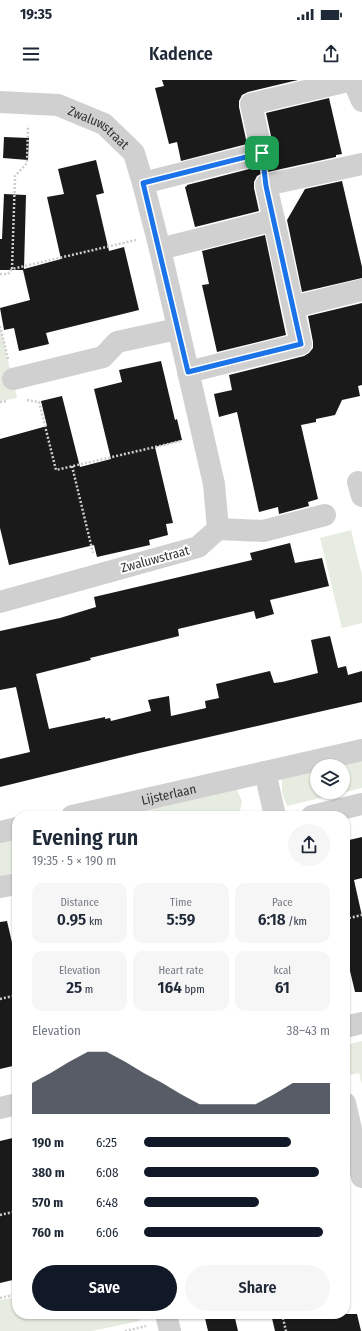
<!DOCTYPE html>
<html lang="en">
<head>
<meta charset="utf-8">
<style>
  :root { --surface:#fff; --page:#f6f6f7; --text:#1f2937; --muted:#747a83; --accent:#111827 }
  body { margin:0; font-family:"Fira Sans Condensed",sans-serif; background:var(--page); color:var(--text); height:100vh; display:flex; flex-direction:column; font-size:15px; white-space:nowrap }
  * { box-sizing:border-box; margin:0 }
  p { font-size:13px; color:var(--muted) }
  .icon { flex:none; width:22px; height:22px; fill:none; stroke:currentColor; stroke-width:2; stroke-linecap:round; stroke-linejoin:round }
  .map { position:relative; flex:1; overflow:hidden }
  .drawer { position:absolute; left:12px; top:731px; width:338px; height:508px; display:flex; flex-direction:column; background:var(--surface); border-radius:16px; box-shadow:0 1px 3px #0004 }
  .drawer>* { flex:none }
  .fabs { position:absolute; left:310px; top:679px; display:grid; gap:8px }
  .fabs a { display:grid; place-items:center; width:40px; height:40px; border-radius:50%; background:var(--surface); box-shadow:0 1px 3px #0004; font-size:20px }
  .pin { position:absolute; display:grid; place-items:center; width:34px; height:34px; color:#fff; margin:-17px; border-radius:8px; box-shadow:0 2px 6px #0006 }
  .round { display:grid; place-items:center; flex:none; width:42px; height:42px; border-radius:21px; background:var(--page) }
  .summary { display:flex; align-items:center; justify-content:space-between; height:68px; padding:0 20px }
  h1 { font-size:22px; font-weight:600; line-height:30px }
  .metrics { display:grid; grid-template-columns:repeat(3,1fr); gap:6px; height:68px; padding:4px 20px }
  .metrics div { display:grid; align-content:center; border-radius:10px; background:var(--page); text-align:center }
  .metrics b { font-size:17px; font-weight:600 }
  .metrics small { font-size:11px; font-weight:400 }
  .metrics p { font-size:11px }
  .chart { height:112px; padding:8px 20px }
  .chart p { display:flex; justify-content:space-between }
  .chart svg { width:100%; height:72px; margin-top:4px; fill:var(--accent); opacity:.7 }
  .primary-button { display:flex; gap:8px; margin-top:auto; padding:8px 20px }
  .primary-button a { flex:1; height:46px; border-radius:24px; background:var(--accent); color:#fff; font-size:16px; font-weight:600; line-height:46px; text-align:center }
  .primary-button a+a { background:var(--page); color:var(--text) }
  ul { padding:0 20px; list-style:none; font-size:13px }
  li { display:grid; grid-template-columns:64px 48px 1fr; align-items:center; height:30px }
  li i { height:10px; border-radius:5px; background:var(--accent) }
  .status { display:flex; justify-content:space-between; align-items:center; height:28px; padding:0 20px; background:var(--surface); direction:ltr }
  .status svg { height:11px; fill:currentColor }
  header { display:flex; justify-content:space-between; align-items:center; height:52px; padding:0 20px; background:var(--surface); font-size:18px; font-weight:600 }
  .map>svg:first-child { display:block }
  .green { fill:#e6ecdf }
  .building { fill:#1a1a1a }
  .lines { fill:none; stroke-linecap:round; stroke-linejoin:round }
  .path { stroke:#cdcdcd; stroke-width:2.5; stroke-dasharray:2 2; stroke-linecap:butt }
  .minor { stroke:#d0d0d0; stroke-width:22 }
  .route-casing { stroke:#fff; stroke-width:8 }
  .route { stroke:#1a73e8; stroke-width:5 }
  .labels { text-anchor:middle; dominant-baseline:central; stroke-width:4; stroke-linejoin:round; paint-order:stroke }
  .street-label { font-size:13px; fill:#333; stroke:#fff }
</style>
</head>
<body>
<div class="status"><b>19:35</b><svg viewBox="0 0 49 12"><path d="M0 12V9h3v3zM5 12V6h3v6zM10 12V3h3v9zM15 12V0h3v12zM26 1h20v11H26zM47 4h2v5h-2z"/></svg></div>
<header><svg class="icon" aria-label="menu" viewBox="0 0 24 24"><path d="M4 6h16M4 12h16M4 18h16"/></svg>Kadence<svg class="icon" aria-label="share" viewBox="0 0 24 24"><path d="M12 15V3M7 8l5-5 5 5M5 13v7h14v-7"/></svg></header>
<div class="map">
<svg width="362" height="1251" viewBox="0 0 362 1251">
  <rect width="100%" height="100%" fill="#fff"/>
  <path class="green" d="M0,247L17,318L0,321Z
    M351,450L362,495V543L342,548L320,458Z
    M362,679V708L287,726L282,713V697L317,689V712H343V686H332Z
    M236,708L242,721L239,736H106Z
    M17,757V792L0,796V760Z
    M362,961V1005L359,993L345,996V965Z
    M17,1217V1234H139L140,1241L92,1251H0V1220Z"/>
  <path class="building" d="M162,0H298L248,12L242,15L239,21V27L247,64L181,81L177,62L169,64L155,8L164,6Z
    M329,18L342,74L336,75V77L263,93L257,96L254,102V108L259,131L195,147L185,107L187,106V105L265,85L270,82L274,77V70L266,33Z
    M4,57L29,58L28,80L3,78Z
    M96,80L104,113L96,115L109,171L124,167L139,230L46,253L49,264L19,271L14,248L4,250L0,228L30,220L23,190H0V159H2L4,114L26,115L24,189L61,179L47,117L64,114L58,89Z
    M342,101L362,187V198L302,212L287,140L305,109Z
    M265,155L286,255L217,272L202,205L209,204L202,171Z
    M362,223V305L358,306L360,316L342,320L335,335L316,339V342L301,345L318,419L308,422L309,426L279,434L278,427L259,432L237,332L219,337L214,314L232,310L229,295L304,276L309,273L313,268V262L308,236Z
    M161,281L175,340L177,339L182,360L155,367L173,443L166,444L168,455L149,460L150,465L97,477L94,465L9,485L0,448V359L47,346L41,321L62,316L80,387L111,379L94,309L122,302L119,290Z
    M290,463L295,483L322,478L329,506L270,520L274,534L256,539L254,531L178,549L179,556L90,578L91,580L36,594L49,649L105,637V639L110,638L111,641L151,631L148,620L169,616L171,636L206,628L205,621L219,618L216,604L270,591L274,603L282,602L318,593L311,560L330,556L338,588L346,586L348,595L362,591V622L139,673L0,707V679L30,672L16,607L0,610V551L60,538L96,527L94,517L252,480L250,473Z
    M362,757V798L354,800L362,836V912H355L345,870V761Z
    M7,841L17,884V985L0,989V842Z
    M17,1057V1199L0,1203V1061Z
    M204,1234H234L238,1251H208Z
    M271,1234H357L361,1251H275Z"/>
  <g class="lines">
    <path class="path" d="M12,189L15,96L27,83L28,46
      M0,194H8L12,189L136,160
      M0,246L8,279
      M27,320L39,322L56,390L181,361
      M0,322L7,321
      M72,386L93,473
      M345,839L362,835
      M0,919L17,915
      M0,1135L17,1131
      M0,1218L17,1214
      M282,1234L286,1251
      M125,1251L146,1246"/>
    <g class="minor">
      <path d="M353,0L362,21"/>
      <path id="s1" d="M0,22L58,25L104,44L134,73L143,103L160,169L214,404L218,449L198,467L0,522"/>
      <path d="M143,103L262,73L251,24L352,0"/>
      <path d="M160,169L274,140L266,105L362,84"/>
      <path d="M293,227L362,210"/>
      <path d="M188,292L301,264L274,140"/>
      <path d="M13,299L103,277L117,262L177,249"/>
      <path d="M358,402L362,416"/>
      <path d="M218,449L263,451L325,435"/>
      <path d="M265,692L275,736"/>
      <path id="s2" d="M72,736L362,670"/>
      <path d="M312,736L362,724"/>
      <path d="M0,752L17,748"/>
      <path d="M0,807L17,804"/>
      <path d="M345,947L362,943"/>
      <path d="M345,1023L362,1097"/>
      <path d="M0,1028L17,1024"/>
      <path d="M166,1234L170,1251"/>
    </g>
  </g>
  <g class="lines">
    <g class="route-casing">
      <path id="route" d="M262,73L266,106L301,264L188,292L143,103Z"/>
    </g>
    <use href="#route" class="route"/>
  </g>
  <g class="labels">
    <g class="street-label">
      <text stroke="none"><textPath href="#s1" startOffset="105">Zwaluwstraat</textPath></text>
      <text transform="translate(155 479) rotate(-15)">Zwaluwstraat</text>
      <text stroke="none"><textPath href="#s2" startOffset="99">Lijsterlaan</textPath></text>
    </g>
  </g>
</svg>
<div class="fabs">
<a><svg class="icon" aria-label="layers" viewBox="0 0 24 24"><path d="M12 4l9 5-9 5-9-5zM3 14l9 5 9-5"/></svg></a>
</div>
<div class="pin" style="left:262px;top:73px;background:#1e9e55"><svg class="icon" aria-label="arrive" viewBox="0 0 24 24"><path d="M6 21V4h12l-3 4 3 4H6"/></svg></div>
<section class="drawer">
<div class="summary"><div><h1>Evening run</h1><p>19:35 · 5 × 190 m</p></div><a class="round"><svg class="icon" aria-label="share" viewBox="0 0 24 24"><path d="M12 15V3M7 8l5-5 5 5M5 13v7h14v-7"/></svg></a></div>
<div class="metrics">
<div><p>Distance</p><b>0.95<small> km</small></b></div>
<div><p>Time</p><b>5:59</b></div>
<div><p>Pace</p><b>6:18<small> /km</small></b></div>
</div>
<div class="metrics">
<div><p>Elevation</p><b>25<small> m</small></b></div>
<div><p>Heart rate</p><b>164<small> bpm</small></b></div>
<div><p>kcal</p><b>61</b></div>
</div>
<div class="chart"><p><span>Elevation</span>38–43 m</p>
<svg viewBox="0 0 160 44" preserveAspectRatio="none"><path d="M0 44V25L10 19L20 12L30 6L40 6L50 12L60 19L70 25L80 32L90 38L100 38L110 38L120 38L130 32L140 25L150 25L160 25V44z"/></svg>
</div>
<ul>
<li><b>190 m</b>6:25<i style="width:79%"></i></li>
<li><b>380 m</b>6:08<i style="width:94%"></i></li>
<li><b>570 m</b>6:48<i style="width:62%"></i></li>
<li><b>760 m</b>6:06<i style="width:96%"></i></li>
</ul>
<div class="primary-button"><a>Save</a><a>Share</a></div>
</section>
</div>
</body>
</html>
